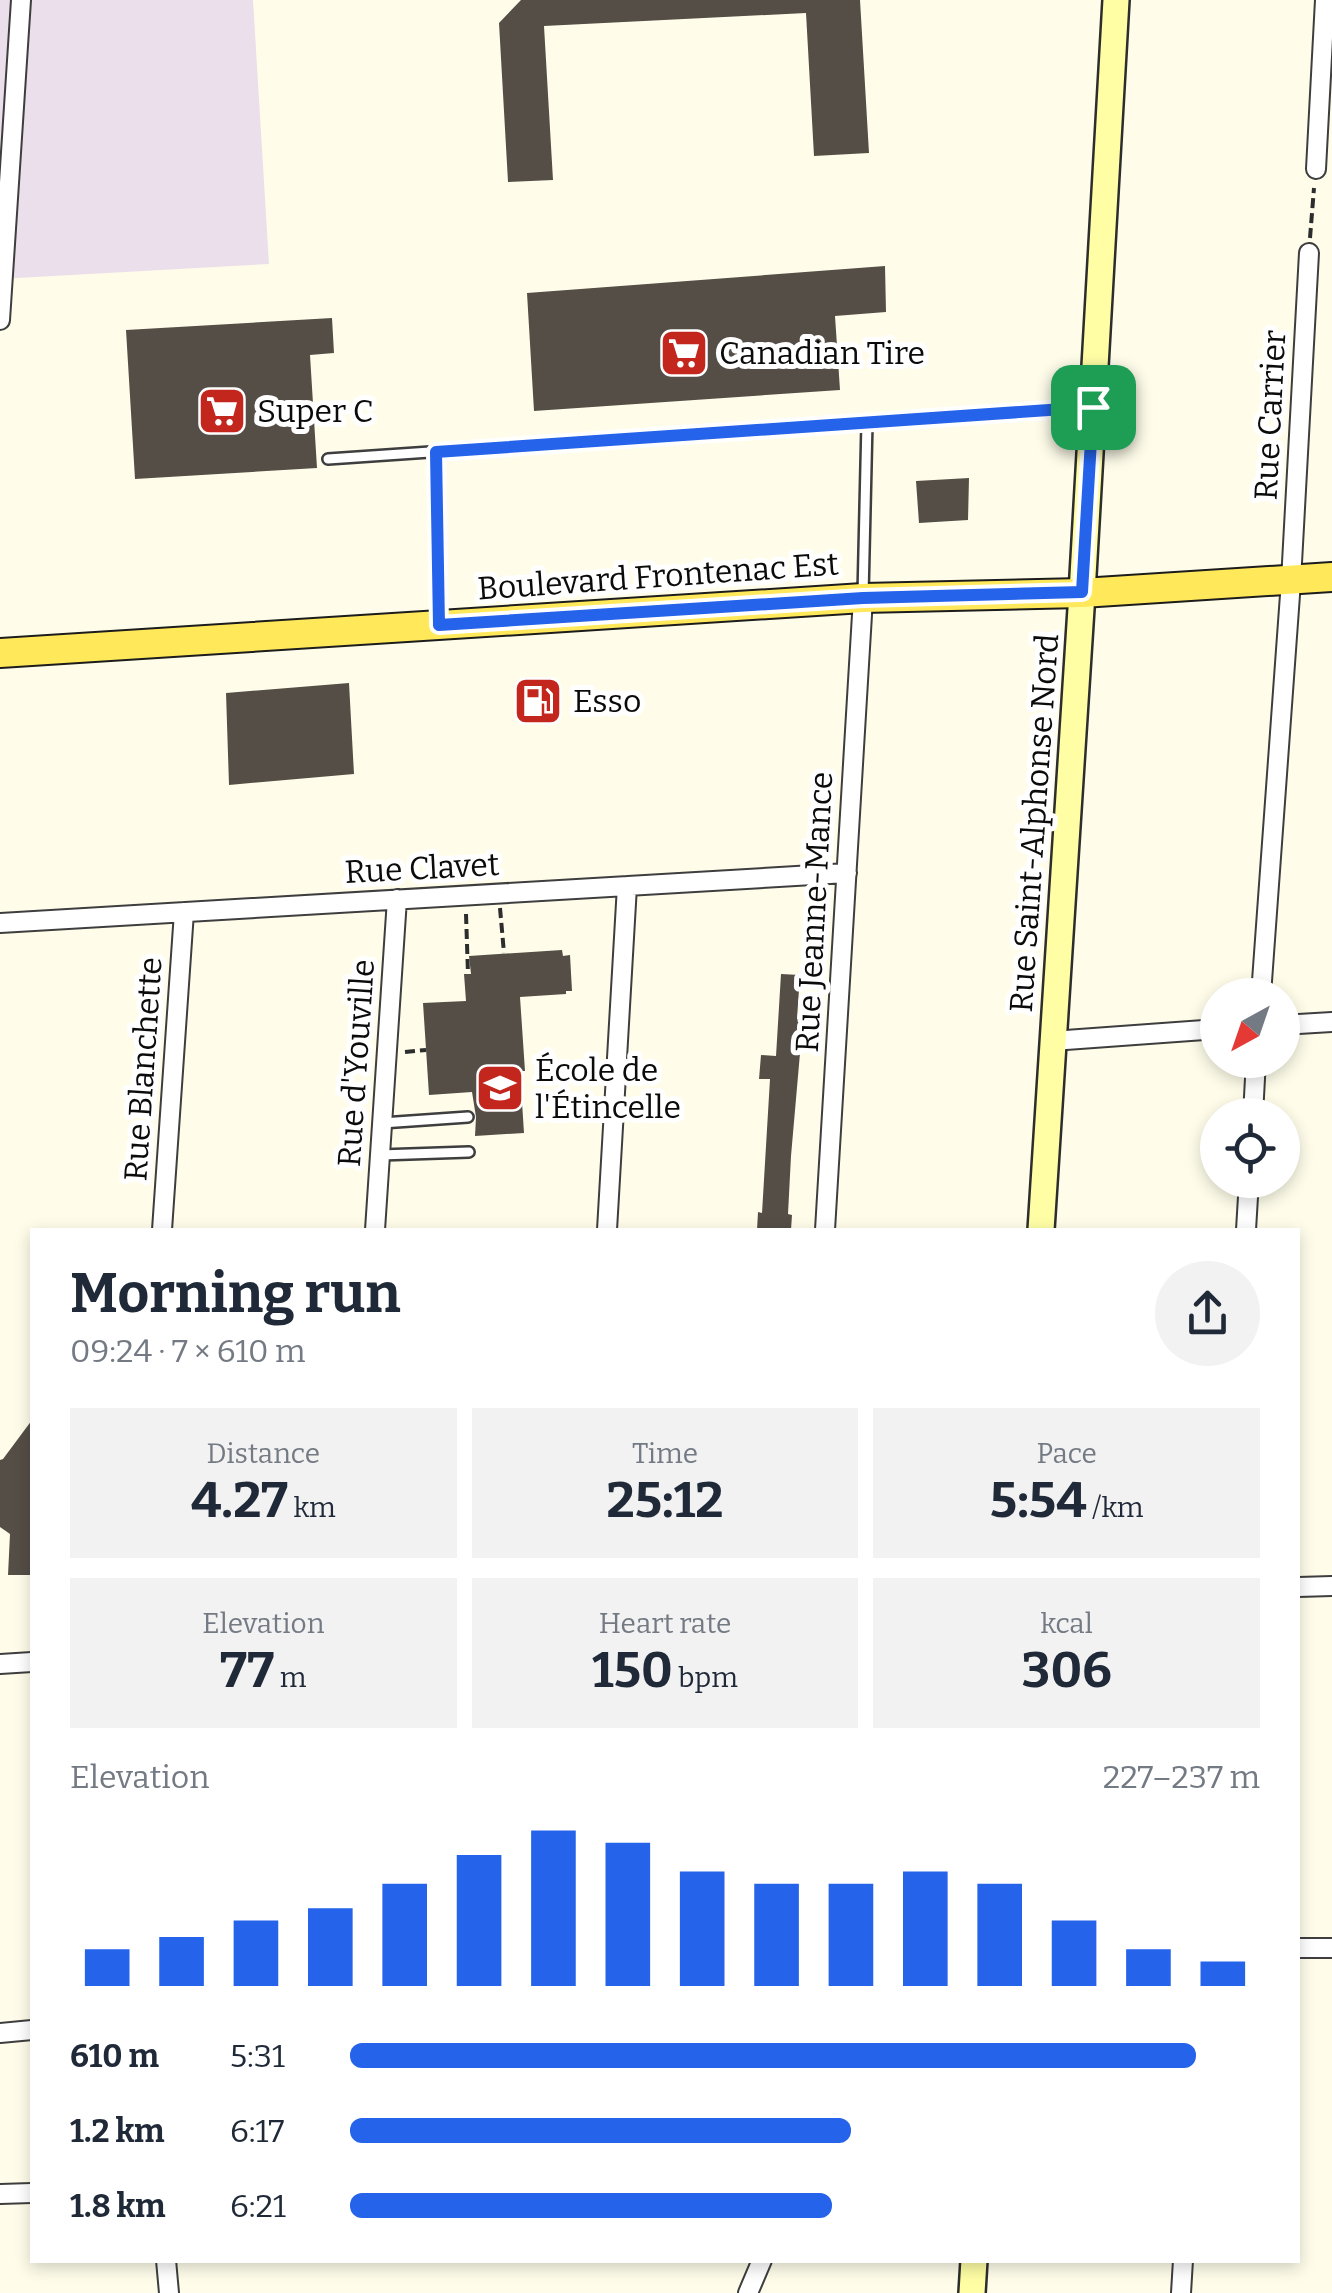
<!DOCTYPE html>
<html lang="en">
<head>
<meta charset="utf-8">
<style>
  :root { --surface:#fff; --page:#f2f2f3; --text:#1f2937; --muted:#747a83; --accent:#2563eb }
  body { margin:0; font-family:Bitter,serif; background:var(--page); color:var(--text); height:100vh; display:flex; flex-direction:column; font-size:38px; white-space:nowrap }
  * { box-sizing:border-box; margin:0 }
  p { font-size:32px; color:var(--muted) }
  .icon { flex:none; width:55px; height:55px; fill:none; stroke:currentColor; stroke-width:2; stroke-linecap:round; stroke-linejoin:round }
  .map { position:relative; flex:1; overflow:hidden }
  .details { position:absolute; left:30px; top:1228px; width:1270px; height:1035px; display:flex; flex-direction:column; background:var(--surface); border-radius:0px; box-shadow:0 5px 15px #0003 }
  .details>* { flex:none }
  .needle { width:65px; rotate:220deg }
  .tools { position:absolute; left:1200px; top:978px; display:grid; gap:20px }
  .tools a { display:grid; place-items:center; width:100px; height:100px; border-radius:50%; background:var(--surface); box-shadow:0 5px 15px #0003; font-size:50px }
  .pin { position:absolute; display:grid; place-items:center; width:85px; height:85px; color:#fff; margin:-42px; border-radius:20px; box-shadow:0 5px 15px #0006 }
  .round { display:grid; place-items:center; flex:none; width:105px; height:105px; border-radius:52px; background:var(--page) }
  .head { display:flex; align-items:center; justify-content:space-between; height:170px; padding:0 40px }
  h1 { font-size:55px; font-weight:700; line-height:75px }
  .stats { display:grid; grid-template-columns:repeat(3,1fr); gap:15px; height:170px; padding:10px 40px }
  .stats div { display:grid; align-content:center; border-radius:0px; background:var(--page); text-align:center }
  .stats b { font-size:50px; font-weight:700 }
  .stats small { font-size:28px; font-weight:400 }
  .stats p { font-size:28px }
  .chart { height:280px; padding:20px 40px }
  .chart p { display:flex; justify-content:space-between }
  .chart svg { width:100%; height:180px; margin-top:10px; stroke:var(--accent); stroke-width:6 }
  ul { padding:0 40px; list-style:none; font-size:32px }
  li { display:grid; grid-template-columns:160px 120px 1fr; align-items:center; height:75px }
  li i { height:25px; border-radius:12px; background:var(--accent) }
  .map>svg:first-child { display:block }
  .industrial { fill:#ebdfeb }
  .building { fill:#554e47 }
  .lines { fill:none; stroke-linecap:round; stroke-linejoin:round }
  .lane-casing { stroke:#3e3e3e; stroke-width:14 }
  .street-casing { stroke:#3e3e3e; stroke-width:22 }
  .secondary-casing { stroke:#2d2d2d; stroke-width:30 }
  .primary-casing { stroke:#1c1c1c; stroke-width:32 }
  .path { stroke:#2d2d2d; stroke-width:4; stroke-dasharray:10 5; stroke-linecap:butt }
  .lane { stroke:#fff; stroke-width:9 }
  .street { stroke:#fff; stroke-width:18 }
  .secondary { stroke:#fffea5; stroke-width:25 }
  .primary { stroke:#ffe85a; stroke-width:28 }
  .route-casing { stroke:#fff; stroke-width:20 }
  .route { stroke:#2563eb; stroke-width:12 }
  .labels { text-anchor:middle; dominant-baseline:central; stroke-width:10; stroke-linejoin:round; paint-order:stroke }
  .poi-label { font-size:32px; fill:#0b0b0b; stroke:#fff; text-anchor:start }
  .street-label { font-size:32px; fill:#0b0b0b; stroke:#fff }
</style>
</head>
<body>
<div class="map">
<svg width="1332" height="2293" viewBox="0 0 1332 2293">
  <rect width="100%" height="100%" fill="#fffdea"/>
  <path class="industrial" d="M0,0H253L269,264L0,279Z"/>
  <path class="building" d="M521,0H860L869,153L814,156L806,13L544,26L553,180L508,182L499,23Z
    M885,266L886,312L835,316L840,390L534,411L527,293Z
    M332,318L334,353L310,355L317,468L135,479L126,330Z
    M969,478L968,520L919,523L916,481Z
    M349,683L354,774L229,785L226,693Z
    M562,950L563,956L570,955L572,991H566V994L520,997L525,1071H520L524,1133L475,1136L476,1117L472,1092L429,1095L423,1003L466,1001L464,974H471L469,956Z
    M781,974L800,975L797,1019H803L791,1156L788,1214L792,1215L791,1230H757L758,1212L762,1213L770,1079H759L761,1055L776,1056Z
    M32,1420V1575H8L10,1534L0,1527V1460L3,1459Z"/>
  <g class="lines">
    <g class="lane-casing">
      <path id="lane" d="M436,452L439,623
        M328,459L1091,407
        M863,595L867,422
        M382,1123L468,1117
        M380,1155L469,1152"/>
    </g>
    <g class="street-casing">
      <path id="street" d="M1316,169L1325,0
        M0,320L21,0
        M0,923L847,873
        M1261,995L1291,581L1309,253
        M1282,1025L1332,1022
        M1052,1041L1218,1029
        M1253,1115L1256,1060
        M162,1230L184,912
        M375,1230L397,899
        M607,1230L627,886
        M825,1230L863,598
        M1246,1230L1249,1180
        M1298,1587L1332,1586
        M0,1664L32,1662
        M1298,1948H1332
        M0,2033L32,2030
        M0,2194L32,2193
        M166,2260L169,2293
        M748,2293L762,2260
        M1181,2293L1183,2260"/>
    </g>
    <g class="secondary-casing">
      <path id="secondary" d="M1041,1230L1082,593L1116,0
        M972,2293L974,2260"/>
    </g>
    <g class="primary-casing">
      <path id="primary" d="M0,653L863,598L1082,593L1332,577"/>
    </g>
    <path class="path" d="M1310,238L1314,188
      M500,908L504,953
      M466,914L468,974
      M405,1052L426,1050"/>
    <use href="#lane" class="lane"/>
    <use href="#street" class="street"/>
    <use href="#secondary" class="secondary"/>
    <use href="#primary" class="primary"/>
  </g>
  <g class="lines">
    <g class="route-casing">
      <path id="route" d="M1093,407L1082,592L863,598L439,625L436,452Z"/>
    </g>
    <use href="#route" class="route"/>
  </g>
  <defs>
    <g id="supermarket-square" transform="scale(2.5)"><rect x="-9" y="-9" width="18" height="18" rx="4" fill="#c2261d" stroke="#fff"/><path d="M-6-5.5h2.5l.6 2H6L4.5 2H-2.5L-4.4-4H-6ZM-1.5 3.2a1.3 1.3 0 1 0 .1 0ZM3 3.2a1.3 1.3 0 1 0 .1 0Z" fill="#fff"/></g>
    <g id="fuel-square" transform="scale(2.5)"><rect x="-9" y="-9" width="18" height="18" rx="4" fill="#c2261d" stroke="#fff"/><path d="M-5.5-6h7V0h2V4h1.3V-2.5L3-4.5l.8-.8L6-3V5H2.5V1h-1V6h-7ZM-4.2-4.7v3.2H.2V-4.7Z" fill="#fff"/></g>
    <g id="school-square" transform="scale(2.5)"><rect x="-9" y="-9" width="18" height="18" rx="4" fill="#c2261d" stroke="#fff"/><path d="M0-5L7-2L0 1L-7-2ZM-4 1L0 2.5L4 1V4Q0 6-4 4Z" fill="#fff"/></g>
  </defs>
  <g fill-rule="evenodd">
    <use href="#supermarket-square" x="684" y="353"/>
    <use href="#supermarket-square" x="222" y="411"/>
    <use href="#fuel-square" x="538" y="701"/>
    <use href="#school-square" x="500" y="1088"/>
  </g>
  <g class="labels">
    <g class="poi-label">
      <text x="719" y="353">Canadian Tire</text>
      <text x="257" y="411">Super C</text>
      <text x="573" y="701">Esso</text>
      <text x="535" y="1070">École de<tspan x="535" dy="37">l'Étincelle</tspan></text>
    </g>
    <g class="street-label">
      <text transform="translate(1270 415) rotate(-87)">Rue Carrier</text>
      <text transform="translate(658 576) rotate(-4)">Boulevard Frontenac Est</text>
      <text transform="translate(1034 823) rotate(-86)">Rue Saint-Alphonse Nord</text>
      <text transform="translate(422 868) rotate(-3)">Rue Clavet</text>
      <text transform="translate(814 912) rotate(-87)">Rue Jeanne-Mance</text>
      <text transform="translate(356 1063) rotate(-86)">Rue d'Youville</text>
      <text transform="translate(143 1069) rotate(-86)">Rue Blanchette</text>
    </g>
  </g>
</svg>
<div class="tools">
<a><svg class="needle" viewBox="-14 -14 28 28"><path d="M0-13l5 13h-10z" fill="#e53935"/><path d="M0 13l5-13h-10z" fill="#747a83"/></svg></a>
<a><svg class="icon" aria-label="locate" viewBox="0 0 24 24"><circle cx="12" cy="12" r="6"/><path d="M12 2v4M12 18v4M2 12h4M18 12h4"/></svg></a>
</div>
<div class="pin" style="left:1093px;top:407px;background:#1e9e55"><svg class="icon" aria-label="arrive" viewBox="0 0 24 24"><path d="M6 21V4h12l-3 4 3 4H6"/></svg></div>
<section class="details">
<div class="head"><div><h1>Morning run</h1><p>09:24 · 7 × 610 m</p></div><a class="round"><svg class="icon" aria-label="share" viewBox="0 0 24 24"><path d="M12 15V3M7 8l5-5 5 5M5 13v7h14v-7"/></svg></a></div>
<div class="stats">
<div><p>Distance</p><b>4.27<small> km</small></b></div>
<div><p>Time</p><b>25:12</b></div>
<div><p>Pace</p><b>5:54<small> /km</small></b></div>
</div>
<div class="stats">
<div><p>Elevation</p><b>77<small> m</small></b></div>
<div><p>Heart rate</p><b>150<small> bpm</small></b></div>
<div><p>kcal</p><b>306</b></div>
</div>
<div class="chart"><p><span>Elevation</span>227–237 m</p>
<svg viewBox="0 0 160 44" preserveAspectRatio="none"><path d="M5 44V35M15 44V32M25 44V28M35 44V25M45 44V19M55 44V12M65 44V6M75 44V9M85 44V16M95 44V19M105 44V19M115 44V16M125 44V19M135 44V28M145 44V35M155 44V38"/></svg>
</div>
<ul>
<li><b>610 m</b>5:31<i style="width:93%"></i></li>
<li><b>1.2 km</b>6:17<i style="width:55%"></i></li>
<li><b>1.8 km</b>6:21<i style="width:53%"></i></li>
</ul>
</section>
</div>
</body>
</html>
